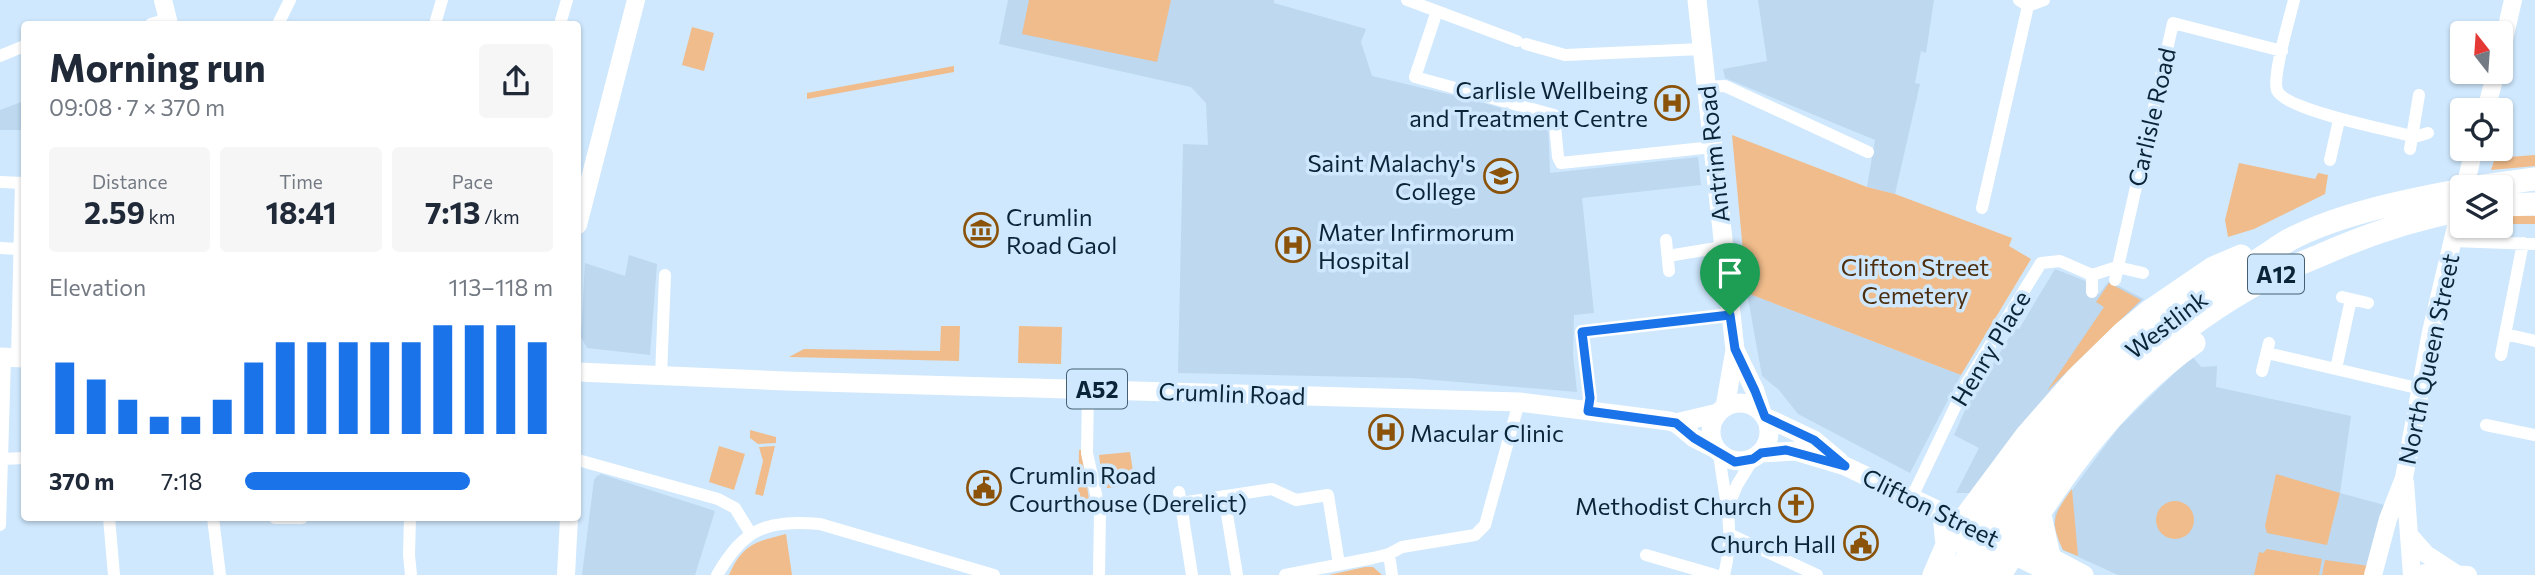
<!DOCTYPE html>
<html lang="en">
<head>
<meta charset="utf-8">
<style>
  :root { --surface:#fff; --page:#f6f6f7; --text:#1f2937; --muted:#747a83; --accent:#1a73e8 }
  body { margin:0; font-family:Commissioner,sans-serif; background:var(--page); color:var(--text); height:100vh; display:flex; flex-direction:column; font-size:26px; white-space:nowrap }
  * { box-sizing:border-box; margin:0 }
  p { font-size:23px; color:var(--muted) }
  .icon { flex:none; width:38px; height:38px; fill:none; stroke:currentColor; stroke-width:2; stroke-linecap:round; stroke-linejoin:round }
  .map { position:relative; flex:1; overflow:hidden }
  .details { position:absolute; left:21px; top:21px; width:560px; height:500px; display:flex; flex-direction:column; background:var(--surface); border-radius:7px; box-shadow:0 2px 5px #0004 }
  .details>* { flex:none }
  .needle { width:46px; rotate:343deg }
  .fabs { position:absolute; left:2450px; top:21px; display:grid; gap:14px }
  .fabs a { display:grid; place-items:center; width:63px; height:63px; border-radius:7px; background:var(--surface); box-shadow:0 2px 5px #0004; font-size:35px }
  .pin { position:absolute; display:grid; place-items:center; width:60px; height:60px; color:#fff; margin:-72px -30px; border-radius:50% 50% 50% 0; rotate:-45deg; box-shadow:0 0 7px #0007 }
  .pin .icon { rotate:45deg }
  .round { display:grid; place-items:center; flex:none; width:74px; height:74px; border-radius:7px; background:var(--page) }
  .head { display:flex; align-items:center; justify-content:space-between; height:119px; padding:0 28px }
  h1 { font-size:38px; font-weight:700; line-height:52px }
  .metrics { display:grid; grid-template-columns:repeat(3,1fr); gap:10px; height:119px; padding:7px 28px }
  .metrics div { display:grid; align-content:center; border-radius:7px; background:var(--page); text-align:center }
  .metrics b { font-size:30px; font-weight:700 }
  .metrics small { font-size:19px; font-weight:400 }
  .metrics p { font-size:19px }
  .chart { height:196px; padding:14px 28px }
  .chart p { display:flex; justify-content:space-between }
  .chart svg { width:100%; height:126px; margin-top:7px; stroke:var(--accent); stroke-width:6 }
  ul { padding:0 28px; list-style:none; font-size:23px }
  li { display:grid; grid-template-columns:112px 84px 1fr; align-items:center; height:52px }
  li i { height:18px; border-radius:9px; background:var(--accent) }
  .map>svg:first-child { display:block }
  .built { fill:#bdd8ef }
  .green { fill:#f0bc8b }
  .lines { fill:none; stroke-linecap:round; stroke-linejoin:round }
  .street { stroke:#fff; stroke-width:12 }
  .secondary { stroke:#fff; stroke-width:18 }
  .primary { stroke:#fff; stroke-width:19 }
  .highway { stroke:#fff; stroke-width:23 }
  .route-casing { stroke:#fff; stroke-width:14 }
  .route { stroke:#1a73e8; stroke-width:9 }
  .labels { text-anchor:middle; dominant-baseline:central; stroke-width:7; stroke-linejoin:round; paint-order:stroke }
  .shield { fill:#cfe8fd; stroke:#456073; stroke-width:2 }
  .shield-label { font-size:23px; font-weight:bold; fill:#0a2538 }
  .poi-label { font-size:24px; fill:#0a2538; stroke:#cfe8fd; text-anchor:end }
  .street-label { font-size:24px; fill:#0a2538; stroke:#cfe8fd }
  .park-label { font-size:24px; fill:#4d2f10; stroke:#cfe8fd }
</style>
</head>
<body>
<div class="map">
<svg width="2535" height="575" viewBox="0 0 2535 575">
  <rect width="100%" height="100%" fill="#cfe8fd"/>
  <path class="built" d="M1008,0H1274V3L1366,29L1361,42L1372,76L1477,101L1548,122L1550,173L1698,157L1701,185L1582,198L1594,313L1574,315L1573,354L1577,392L1410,378L1178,373L1183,144L1208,145L1206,103L1191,87L999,44Z
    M1758,0H1934L1926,53L1921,51L1915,83L1920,84L1895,194L1867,187L1875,140L1725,78L1723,69L1767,61Z
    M24,101V130H0V110Z
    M629,255L657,264L650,355L587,348L581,337L585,263L625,276Z
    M2055,269L2088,282L2086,288L2099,294L2109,281L2144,299L2110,331L1976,493H1956L1979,448L1954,435L1966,408L2015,328L2019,329Z
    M1747,293L1961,375L1910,473L1798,414L1779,390L1762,376Z
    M2192,356L2201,367L2217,366L2216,387L2351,416L2340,493L2388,506L2366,575H2118L2063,550L2054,525L2055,513L2119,427Z
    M601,474L715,511L695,575H582L594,480L597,476Z"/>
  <path class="green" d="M1029,0H1171L1157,62L1022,34Z
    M692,27L714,33L704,71L682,65Z
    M954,66V72L807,99V93Z
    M1732,135L1867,187L1895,194L2012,238L2009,246L2031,259L1961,375L1747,293Z
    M2535,155V166L2491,170L2495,158Z
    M2239,163L2315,179L2318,173L2328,175L2325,194L2254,229L2228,237L2225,220Z
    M2501,214L2535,216V224H2501Z
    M2109,283L2141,300L2047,391L2104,307L2096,302Z
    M941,326H960L959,361L789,357L804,349L940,351Z
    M1019,326L1062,327L1061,364L1018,363Z
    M750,430L776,437V443L758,444L750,438Z
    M719,446L745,454L734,490L709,482Z
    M775,446L763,496L755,494L763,461L759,447Z
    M1079,450H1081L1090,505H1078Z
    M1130,452L1135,485L1107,488L1101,471L1099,455Z
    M2276,474L2340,493L2327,545L2267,533L2265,526Z
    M2072,489L2078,556L2063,550C2049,521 2054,514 2072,489Z
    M2156 520a19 19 0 1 1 38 0a19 19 0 1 1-38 0Z
    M786,534L792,575H729C743,544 755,542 786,534Z
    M2267,549L2322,559L2319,575H2254L2259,552L2263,553Z
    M2325,560L2369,566L2366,575H2322Z
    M1365,567H1373L1382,575H1329Z"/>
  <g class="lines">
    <path class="street" d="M1407,0L1517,41
      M2019,0L2028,6L2044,0
      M2294,0C2290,17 2272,76 2277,90C2284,110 2389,130 2412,136H2418L2428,133
      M1437,11L1415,77L1554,115L1558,157L1561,163L1713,147
      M151,24L168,19
      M278,24L290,0
      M435,24L442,0
      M560,24L567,0
      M1526,44L1565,55L1702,49
      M0,56L24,46
      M1706,87L1725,86L1868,152
      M2410,149L2419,95
      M2330,160L2339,120
      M0,182L24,183
      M1982,208L2028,6
      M1666,240L1669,271
      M2452,241L2535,244
      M0,248L19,249
      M1668,256L1722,247
      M2092,275L2117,267L2143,273
      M2115,280L2173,23L2282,51
      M2342,297L2368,303
      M2505,334L2535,341
      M2267,353L2421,389
      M2501,355L2523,243
      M17,358L21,183
      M2336,369L2351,299
      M2262,371L2269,343
      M661,376L665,275
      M1088,389L1087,453L1100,512L1099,575
      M1588,411L1590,398L1582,332L1730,315
      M2486,425L2535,435
      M1719,452C1724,500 1736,526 1724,575
      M3,459L24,458
      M578,460L718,499L735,508L751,534
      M1179,492L1192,575
      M1224,496L1237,575
      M1911,499L1966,384L2041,263L2060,261L2092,275V292
      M1181,503L1272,489L1296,500L1328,495L1339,564
      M1728,507L1737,485L1753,459
      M109,518L114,575
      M213,518L220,575
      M275,518H302
      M410,518L409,555L411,575
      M0,525L5,358
      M1731,535L1817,575
      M1389,554L1392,575
      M1646,555L1715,575
      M717,575C745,528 765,520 820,524L994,575
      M1285,575L1373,558L1389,554L1402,547L1475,535L1485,525L1519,402"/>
    <path class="secondary" d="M163,0L169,24
      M2501,53L2513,0
      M2486,110L2496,72
      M2465,187L2474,149
      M578,225L636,0
      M2405,482L2412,575
      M2410,536L2426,554L2455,573
      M566,575L569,518
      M2373,575L2388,519L2404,478L2431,332L2462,201
      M2419,575L2425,573L2468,575"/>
    <path class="primary" d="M1697,0L1735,350L1755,391L1761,410
      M0,357L24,358
      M578,372L785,381L1519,402L1669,421L1676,423L1694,438L1716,449
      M1711 432a29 29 0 1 1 58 0a29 29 0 1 1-58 0Z
      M1725,407L1735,350
      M1765,417L1814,440L1839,461
      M1676,423L1718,413
      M1761,453L1795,451L1845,466L1956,519
      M2005,543L2016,549L2018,557L2054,575
      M2016,549L2024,543L2084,575"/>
    <path class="highway" d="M2476,187L2535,179
      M2501,205L2535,204
      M2039,511L2049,556
      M1944,514L1947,545
      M1934,575L1947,545L1955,540L1962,522L2026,436L2076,379L2123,333L2150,311L2213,268L2241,256
      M1957,575C1985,528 2012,479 2046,436C2104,364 2175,310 2253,263C2265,256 2277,247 2289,240C2338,214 2408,200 2462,190
      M1981,575C2045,457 2131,356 2249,288C2272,275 2297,265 2321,255C2366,235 2414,219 2462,210
      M2000,575C2053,488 2110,403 2194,343"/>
  </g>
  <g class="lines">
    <g class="route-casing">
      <path id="route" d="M1730,315L1735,349L1755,391L1765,417L1814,440L1845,466L1786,450L1761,453L1753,459L1735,462L1694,438L1676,423L1588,411L1590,398L1582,332Z"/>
    </g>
    <use href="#route" class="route"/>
  </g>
  <defs>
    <g id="hospital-ring" transform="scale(1.75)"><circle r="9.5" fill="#cfe8fd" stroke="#8b5209" stroke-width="1.5"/><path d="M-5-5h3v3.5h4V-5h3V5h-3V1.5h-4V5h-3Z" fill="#8b5209"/></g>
    <g id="school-ring" transform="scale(1.75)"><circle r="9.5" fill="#cfe8fd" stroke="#8b5209" stroke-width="1.5"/><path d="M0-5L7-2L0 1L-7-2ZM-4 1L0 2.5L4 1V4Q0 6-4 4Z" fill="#8b5209"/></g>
    <g id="museum-ring" transform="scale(1.75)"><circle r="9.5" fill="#cfe8fd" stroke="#8b5209" stroke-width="1.5"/><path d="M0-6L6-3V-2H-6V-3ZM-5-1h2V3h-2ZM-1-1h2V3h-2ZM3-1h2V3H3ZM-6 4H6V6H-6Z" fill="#8b5209"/></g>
    <g id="civic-ring" transform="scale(1.75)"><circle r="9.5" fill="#cfe8fd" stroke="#8b5209" stroke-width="1.5"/><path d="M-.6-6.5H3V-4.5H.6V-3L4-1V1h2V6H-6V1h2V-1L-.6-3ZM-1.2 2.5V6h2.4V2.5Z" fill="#8b5209"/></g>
    <g id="church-ring" transform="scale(1.75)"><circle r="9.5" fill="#cfe8fd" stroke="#8b5209" stroke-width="1.5"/><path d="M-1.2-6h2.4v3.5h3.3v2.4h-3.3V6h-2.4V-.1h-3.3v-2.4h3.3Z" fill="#8b5209"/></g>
  </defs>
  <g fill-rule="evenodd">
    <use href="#hospital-ring" x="1672" y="103"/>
    <use href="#school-ring" x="1501" y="176"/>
    <use href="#museum-ring" x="981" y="230"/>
    <use href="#hospital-ring" x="1293" y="245"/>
    <use href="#hospital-ring" x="1386" y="432"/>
    <use href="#civic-ring" x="984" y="488"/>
    <use href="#church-ring" x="1796" y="505"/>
    <use href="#civic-ring" x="1861" y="543"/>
  </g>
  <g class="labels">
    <g class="shield">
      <rect x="2248" y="254.5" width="56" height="39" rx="5"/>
      <rect x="1067" y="369.5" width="60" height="39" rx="5"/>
    </g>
    <g class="shield-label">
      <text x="2276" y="274">A12</text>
      <text x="1097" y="389">A52</text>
    </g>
    <g class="poi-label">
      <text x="1648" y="89">Carlisle Wellbeing<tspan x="1648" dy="28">and Treatment Centre</tspan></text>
      <text x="1476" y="162">Saint Malachy's<tspan x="1476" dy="28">College</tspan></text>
      <text x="1006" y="216" text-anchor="start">Crumlin<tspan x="1006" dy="28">Road Gaol</tspan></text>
      <text x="1318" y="231" text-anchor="start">Mater Infirmorum<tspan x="1318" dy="28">Hospital</tspan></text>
      <text x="1410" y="432" text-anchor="start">Macular Clinic</text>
      <text x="1009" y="474" text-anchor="start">Crumlin Road<tspan x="1009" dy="28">Courthouse (Derelict)</tspan></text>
      <text x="1772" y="505">Methodist Church</text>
      <text x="1836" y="543">Church Hall</text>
    </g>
    <g class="street-label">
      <text transform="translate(2151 117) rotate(-77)">Carlisle Road</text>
      <text transform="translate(1713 154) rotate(-96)">Antrim Road</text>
      <text transform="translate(2166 324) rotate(-37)">Westlink</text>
      <text transform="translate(1990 348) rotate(-59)">Henry Place</text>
      <text transform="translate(2428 359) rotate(-78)">North Queen Street</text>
      <text transform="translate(1232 393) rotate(2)">Crumlin Road</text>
      <text transform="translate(1931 507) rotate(26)">Clifton Street</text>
    </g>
    <g class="park-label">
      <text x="1915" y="266">Clifton Street<tspan x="1915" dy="28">Cemetery</tspan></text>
    </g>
  </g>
</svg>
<div class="fabs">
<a><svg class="needle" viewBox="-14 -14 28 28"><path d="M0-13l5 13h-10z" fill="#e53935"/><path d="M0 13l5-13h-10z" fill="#747a83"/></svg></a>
<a><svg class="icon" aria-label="locate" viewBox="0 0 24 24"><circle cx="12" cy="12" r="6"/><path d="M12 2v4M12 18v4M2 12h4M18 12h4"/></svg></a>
<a><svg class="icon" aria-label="layers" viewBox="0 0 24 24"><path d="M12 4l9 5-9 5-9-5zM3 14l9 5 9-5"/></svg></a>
</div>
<div class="pin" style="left:1730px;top:315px;background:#1e9e55"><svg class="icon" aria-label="arrive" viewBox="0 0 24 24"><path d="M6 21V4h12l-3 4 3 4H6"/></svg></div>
<section class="details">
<div class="head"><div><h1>Morning run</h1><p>09:08 · 7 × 370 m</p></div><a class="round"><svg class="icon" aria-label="share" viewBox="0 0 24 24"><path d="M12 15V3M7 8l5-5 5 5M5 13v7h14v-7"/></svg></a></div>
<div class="metrics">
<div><p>Distance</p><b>2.59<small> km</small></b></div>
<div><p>Time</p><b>18:41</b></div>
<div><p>Pace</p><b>7:13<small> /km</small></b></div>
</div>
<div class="chart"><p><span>Elevation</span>113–118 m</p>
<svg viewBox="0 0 160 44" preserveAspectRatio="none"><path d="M5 44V19M15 44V25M25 44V32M35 44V38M45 44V38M55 44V32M65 44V19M75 44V12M85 44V12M95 44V12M105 44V12M115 44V12M125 44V6M135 44V6M145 44V6M155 44V12"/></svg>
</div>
<ul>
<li><b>370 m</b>7:18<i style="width:73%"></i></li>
</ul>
</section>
</div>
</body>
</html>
